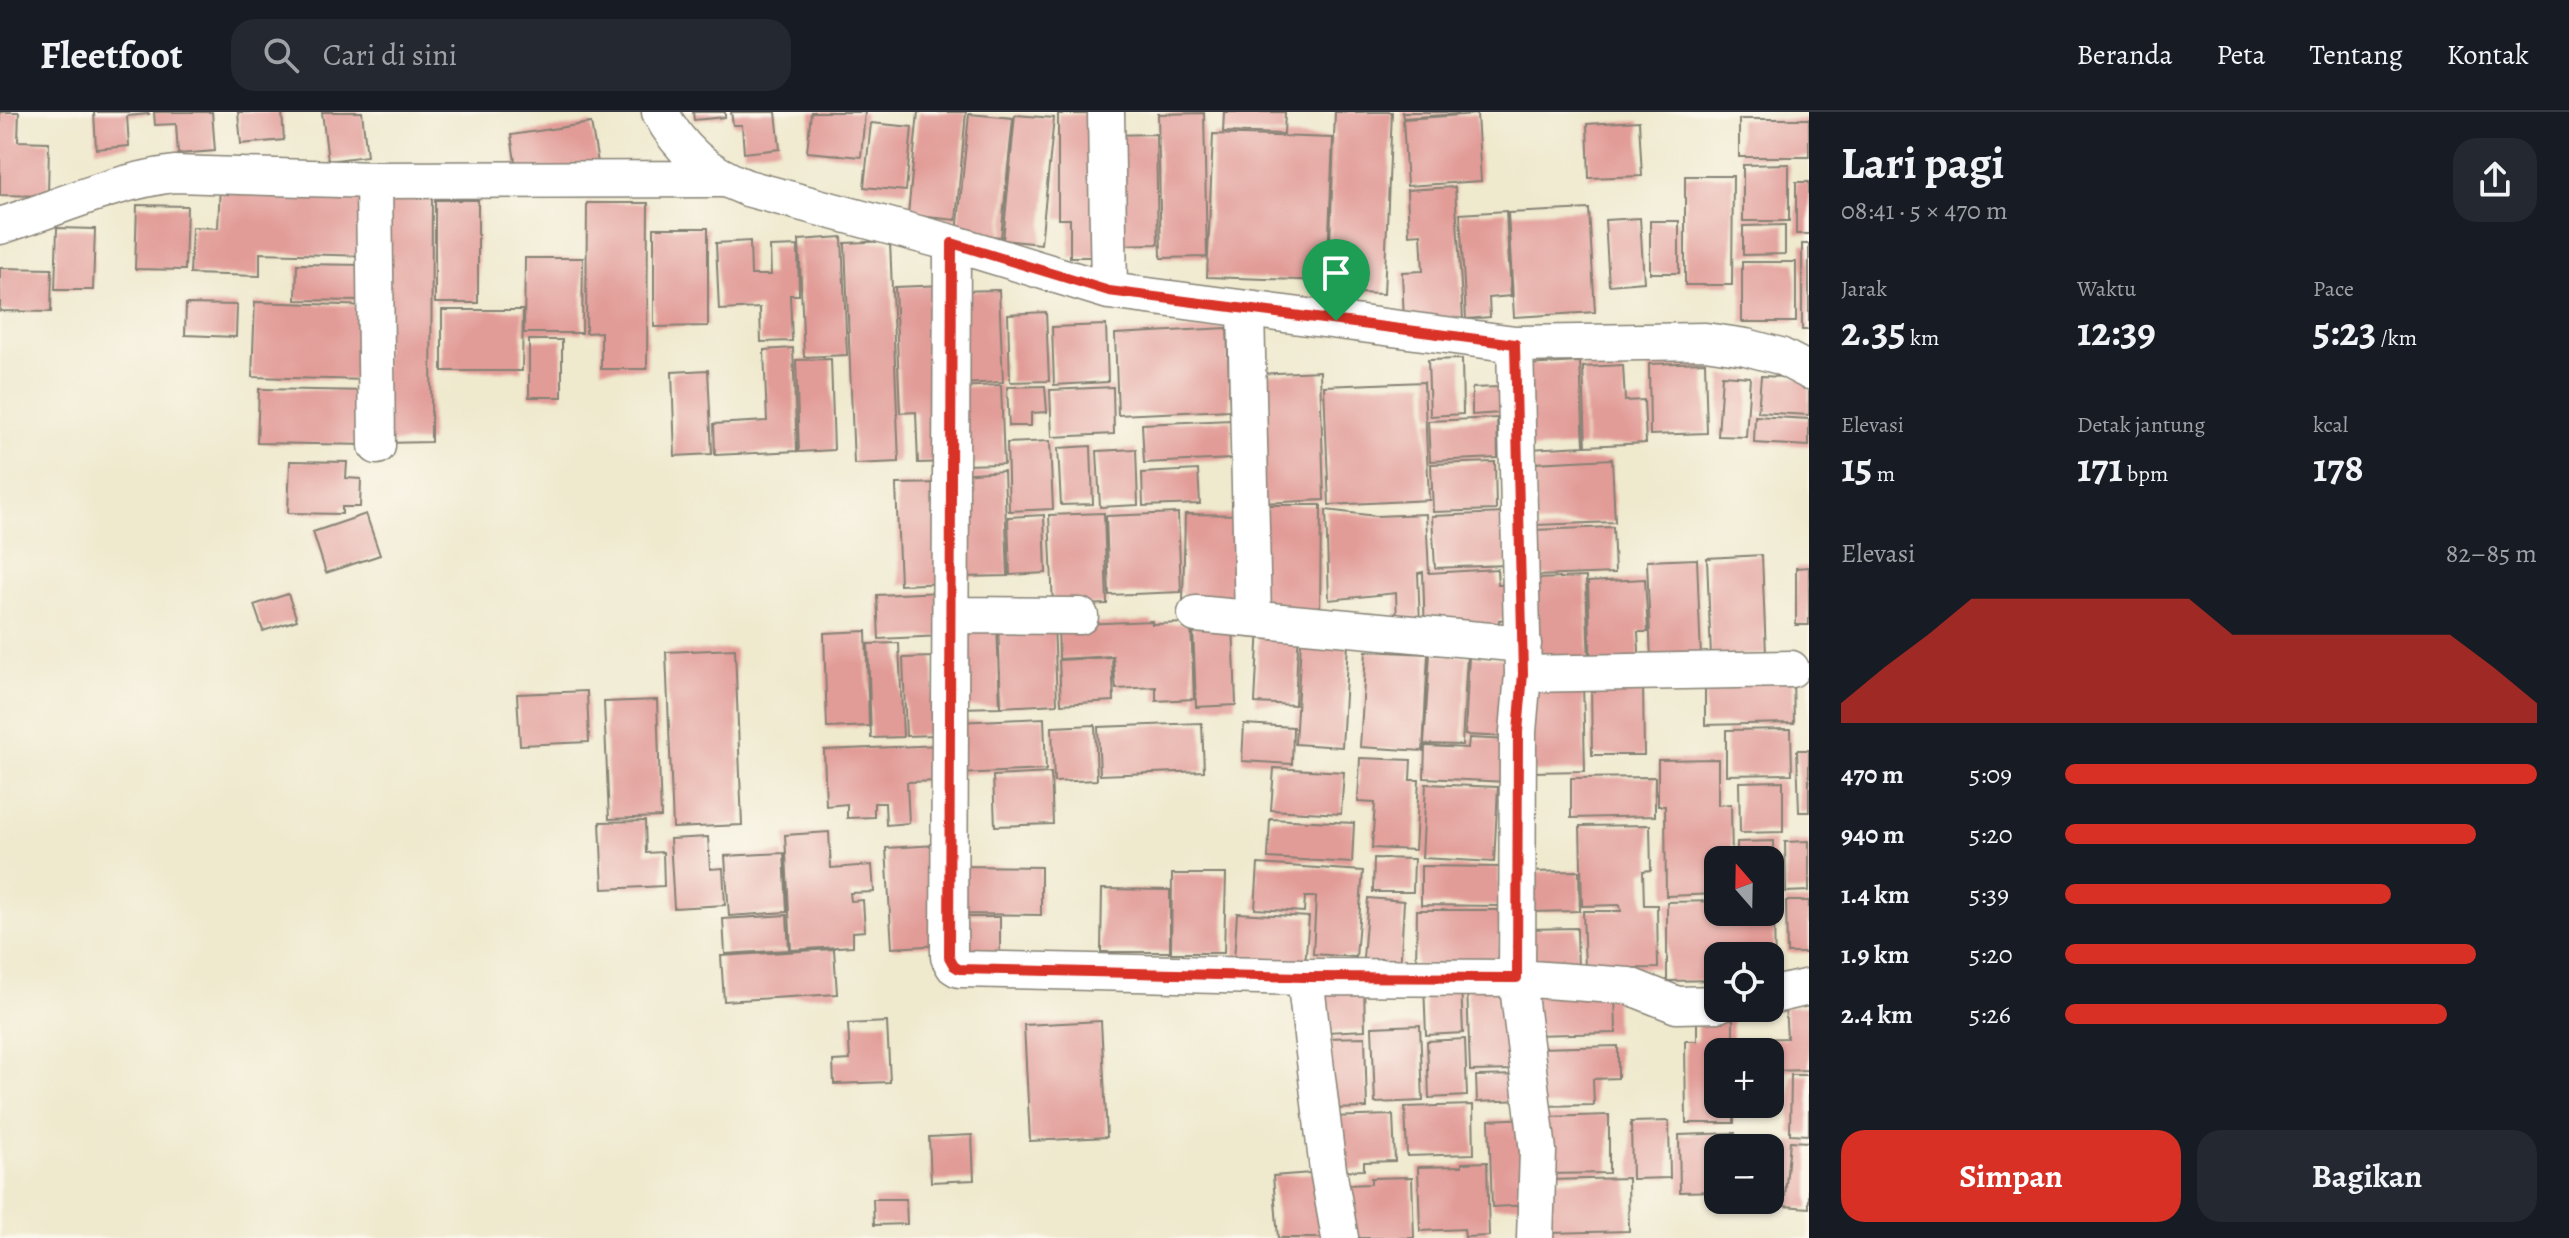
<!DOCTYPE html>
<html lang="id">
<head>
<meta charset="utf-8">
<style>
  :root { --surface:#171b24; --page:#242831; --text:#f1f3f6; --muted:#9ea1a6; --line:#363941; --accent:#d93025 }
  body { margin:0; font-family:Alegreya,serif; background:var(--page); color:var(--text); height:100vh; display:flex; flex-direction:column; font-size:30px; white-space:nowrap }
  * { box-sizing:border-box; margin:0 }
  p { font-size:26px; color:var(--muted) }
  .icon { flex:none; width:44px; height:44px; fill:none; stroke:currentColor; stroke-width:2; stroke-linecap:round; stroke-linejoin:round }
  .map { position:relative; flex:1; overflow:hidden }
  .panel { display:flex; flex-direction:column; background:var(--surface); width:760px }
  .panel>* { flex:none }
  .needle { width:52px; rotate:340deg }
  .controls { position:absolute; left:1704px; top:734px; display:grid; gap:16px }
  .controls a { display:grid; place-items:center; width:80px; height:80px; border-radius:16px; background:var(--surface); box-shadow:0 2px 6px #0004; font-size:40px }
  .pin { position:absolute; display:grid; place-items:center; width:68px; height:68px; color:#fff; margin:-82px -34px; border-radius:50% 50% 50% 0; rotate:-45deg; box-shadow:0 0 8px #0007 }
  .pin .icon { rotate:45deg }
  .round { display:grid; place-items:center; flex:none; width:84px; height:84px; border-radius:24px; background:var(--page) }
  .summary { display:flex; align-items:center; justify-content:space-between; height:136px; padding:0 32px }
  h1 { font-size:44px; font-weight:700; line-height:60px }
  .metrics { display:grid; grid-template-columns:repeat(3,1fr); gap:12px; height:136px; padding:8px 32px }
  .metrics div { display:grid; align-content:center }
  .metrics b { font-size:40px; font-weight:700 }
  .metrics small { font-size:22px; font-weight:400 }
  .metrics p { font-size:22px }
  .chart { height:224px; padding:16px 32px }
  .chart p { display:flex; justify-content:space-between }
  .chart svg { width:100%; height:144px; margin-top:8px; fill:var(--accent); opacity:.7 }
  .button { display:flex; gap:16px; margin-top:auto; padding:16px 32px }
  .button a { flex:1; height:92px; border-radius:24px; background:var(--accent); color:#fff; font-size:32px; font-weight:700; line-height:92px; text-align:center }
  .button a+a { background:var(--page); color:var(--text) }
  ul { padding:0 32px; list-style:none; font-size:26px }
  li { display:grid; grid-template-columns:128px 96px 1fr; align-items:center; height:60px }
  li i { height:20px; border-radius:10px; background:var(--accent) }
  header { display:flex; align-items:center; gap:48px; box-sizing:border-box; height:112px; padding:0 40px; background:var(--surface); border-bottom:2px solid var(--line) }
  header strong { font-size:38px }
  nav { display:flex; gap:44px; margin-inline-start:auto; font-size:28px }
  .search { width:560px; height:72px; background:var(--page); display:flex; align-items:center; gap:20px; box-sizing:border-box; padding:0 28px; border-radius:24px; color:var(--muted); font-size:30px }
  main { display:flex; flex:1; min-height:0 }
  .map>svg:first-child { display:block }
  .building { fill:#e29c98 }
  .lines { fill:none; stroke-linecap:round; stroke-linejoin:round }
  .minor-casing { stroke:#868275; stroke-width:39 }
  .minor { stroke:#fff; stroke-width:36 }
  .route-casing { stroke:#fff; stroke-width:16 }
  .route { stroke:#d93025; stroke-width:10 }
</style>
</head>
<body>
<header>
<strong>Fleetfoot</strong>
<div class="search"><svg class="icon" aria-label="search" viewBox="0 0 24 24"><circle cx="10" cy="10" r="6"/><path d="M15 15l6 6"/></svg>Cari di sini</div>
<nav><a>Beranda</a><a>Peta</a><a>Tentang</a><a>Kontak</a></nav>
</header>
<main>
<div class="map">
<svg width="1809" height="1126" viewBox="0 0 1809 1126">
  <rect width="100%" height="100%" fill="#fbf7ec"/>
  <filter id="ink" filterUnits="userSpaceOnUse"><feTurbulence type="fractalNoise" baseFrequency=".0125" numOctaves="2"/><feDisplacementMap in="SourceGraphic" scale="16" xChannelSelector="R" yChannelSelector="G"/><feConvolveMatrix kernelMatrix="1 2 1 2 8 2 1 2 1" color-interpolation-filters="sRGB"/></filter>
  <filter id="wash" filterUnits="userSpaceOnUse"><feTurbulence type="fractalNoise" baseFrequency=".006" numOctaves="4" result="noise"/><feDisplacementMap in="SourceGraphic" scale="32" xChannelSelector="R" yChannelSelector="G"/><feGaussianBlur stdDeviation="1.8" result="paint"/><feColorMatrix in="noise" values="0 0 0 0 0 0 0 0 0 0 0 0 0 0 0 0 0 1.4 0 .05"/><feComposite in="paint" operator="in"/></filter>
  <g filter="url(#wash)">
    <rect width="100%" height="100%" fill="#efe9ce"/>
    <g id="blocks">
      <path class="building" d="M0,0H19L18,29L49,30L48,84L0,83Z
        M94,0H148L149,2L127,4L129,34L96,37Z
        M154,0H212L215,39L178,42L176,12L155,13Z
        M238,0H282L284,28L241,32Z
        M322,0H362L367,44L328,49Z
        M693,0H725V5L694,8Z
        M731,0H776L780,37L744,41L742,13H733Z
        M811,0H865L861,45L807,40Z
        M918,0H966L956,108L908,103Z
        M1224,0H1285L1284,22L1223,20Z
        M1335,0H1392L1384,182L1328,180Z
        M1402,0H1458V2L1403,6Z
        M1204,1L1207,145L1161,146L1158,2Z
        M969,2L1013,6L1001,125L957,121Z
        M1058,2H1102V145H1070V107H1058Z
        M1477,2L1481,69L1407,74L1403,7Z
        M1015,3L1054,6L1041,132L1003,128Z
        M1739,7H1809V45H1739Z
        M1639,9L1642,64L1589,66L1587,12Z
        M591,11L598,51L517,63L511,23Z
        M871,11L912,15L906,79L864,75Z
        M1156,22L1158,132L1113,133L1111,23Z
        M1213,22L1333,26L1327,169L1207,165Z
        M1789,52V109H1743V53Z
        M1685,64H1733L1732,173H1685Z
        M1796,70H1809V122H1796Z
        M220,72L371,78L369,144L260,141V164L190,162L192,115L218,116Z
        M1455,75L1463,207L1404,210L1402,160L1423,159L1421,122L1409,123L1407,78Z
        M385,76H432L431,330L384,331Z
        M435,88H478V191H435Z
        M587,91H648L647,257H601V220L586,221Z
        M137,93L187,94L185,158L135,157Z
        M1589,97L1595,200L1514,205L1508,101Z
        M1506,99L1511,184L1489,186L1490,205L1466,207L1460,102Z
        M1640,106L1644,170L1609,173L1605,108Z
        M1650,109H1679V161H1650Z
        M1785,113V142L1743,143V114Z
        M57,116L95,117L93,178H55Z
        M654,116H708V214L654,215Z
        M842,125L847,243L804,245L799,128Z
        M750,129L751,163H771L770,135L798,134L799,183H790L792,229L761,230L760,196L719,198L716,131Z
        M890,129L899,350L854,352L845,131Z
        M1802,132H1809V218H1802Z
        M525,146H583L582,221H524Z
        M1742,150H1796V210H1742Z
        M297,152L363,153L362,189L296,188Z
        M0,156L52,157L51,200L0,199Z
        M944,173L951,350L918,351L916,300L900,301L895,175Z
        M999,178L1003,270L958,272L954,179Z
        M255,190L370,194L368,268L252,265Z
        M186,192L237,193L236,225L185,223Z
        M442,198H523L522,259H442Z
        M1046,200L1049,269L1010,270L1008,202Z
        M1106,213L1108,270L1054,273L1052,215Z
        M1227,216L1230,298L1118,303L1115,222Z
        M529,228H562V285H529Z
        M793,236L797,339L715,343L714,312L767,309L764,238Z
        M831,247L834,338L799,340L796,248Z
        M1462,247L1463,302L1430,304L1428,248Z
        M1580,250L1584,334L1529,337L1525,253Z
        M1705,250L1707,321L1650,323L1649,252Z
        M1623,253L1625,289L1644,288L1646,331L1586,334L1583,255Z
        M708,258L712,342L675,344L672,260Z
        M1320,259L1324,388L1263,391L1258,262Z
        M1722,263L1750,265L1746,325L1718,324Z
        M1761,264L1809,266V303L1758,300Z
        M1424,270L1429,388L1329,393L1324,274Z
        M1001,273L1004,352L961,353L957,275Z
        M1045,274L1047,300L1031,301V314H1009L1007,275Z
        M1113,275L1114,322L1052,325L1050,278Z
        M1500,275V301L1472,303V276Z
        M259,277L370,279L369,333L257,331Z
        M1755,304L1809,307V334L1754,331Z
        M1497,306L1498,346L1430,349L1428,309Z
        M1231,308L1232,347L1144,351L1142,312Z
        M1050,329L1053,397L1009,399L1007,331Z
        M1091,334L1093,392L1061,393L1058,336Z
        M1136,337L1138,393L1100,395L1097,339Z
        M1612,347L1615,410L1536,413L1534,351Z
        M290,349L347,350L346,366L361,367L360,395H342V402L288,401Z
        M1495,350L1496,398L1433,400L1431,352Z
        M1198,358L1200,392L1143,394L1142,361Z
        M1004,359L1008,464L962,465L958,362Z
        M944,371L947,471L900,473L896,372Z
        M1261,393H1321L1320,503L1260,502Z
        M1326,398L1376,404L1426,402L1429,461L1497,457L1498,473H1507L1509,507L1499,508L1500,519L1425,522L1423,460L1418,461L1420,512L1397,513L1396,481L1329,488Z
        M1104,401L1107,492L1053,494L1049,403Z
        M1178,401L1181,480L1109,483L1106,404Z
        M1505,401L1507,453L1435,456L1432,404Z
        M366,402L380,443L326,461L313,420Z
        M1185,402L1245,403L1243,490L1183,489Z
        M1044,403L1046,461L1010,463L1008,405Z
        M1613,415L1615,461L1535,464L1533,418Z
        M1762,443L1766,542L1711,545L1707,446Z
        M1697,447L1701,546L1651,548L1647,449Z
        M1809,455V513H1796V456Z
        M1586,465L1589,554L1539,556L1536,467Z
        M1645,467L1648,520H1638L1640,555L1591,557L1588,470Z
        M941,480L943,524L879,527L877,483Z
        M288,482L297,508L263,519L254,493Z
        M1054,508L1057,592L1001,595L998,510Z
        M1152,509V512L1191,511L1194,587L1156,589V575L1116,577L1113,544L1059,547L1058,513Z
        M1233,510L1236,593L1196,595L1193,511Z
        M997,511L1000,595L959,596L956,512Z
        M1259,513L1299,515L1295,593L1255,591Z
        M866,519L869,614L827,616L824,521Z
        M1301,529L1348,531L1342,635L1295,632Z
        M899,531L903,625L871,626L868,532Z
        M735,537L742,713L673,716L666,540Z
        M1366,539L1428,542L1423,639L1360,635Z
        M1430,542L1467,544L1462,633L1424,632Z
        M1469,544L1515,547L1511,625L1465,623Z
        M933,545L936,623L906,624L903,546Z
        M1112,545L1114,589L1061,592L1059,548Z
        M1793,566L1794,611L1705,613V568Z
        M1583,569L1585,659L1533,660L1531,570Z
        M1643,570L1644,643H1592L1591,572Z
        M587,579L589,630L520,633L517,582Z
        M657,588L661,705L609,707L604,590Z
        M1044,606L1046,658L959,662L957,610Z
        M1202,611L1204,659L1100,663L1098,615Z
        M1244,612L1293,615L1292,652L1242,649Z
        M1095,613L1097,668L1054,670L1052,615Z
        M1791,617L1792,662L1726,663V618Z
        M1469,626L1510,628L1508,670L1424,666L1425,634L1468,636Z
        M941,633L942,669L907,670L909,711L886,713L885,691H874V705L847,706V692L826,694L824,638Z
        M1797,638H1809V700H1799Z
        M1360,646L1411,648L1410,668H1419L1415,738L1372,736L1375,691L1358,690Z
        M1718,647V693L1731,692L1732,748H1718V782L1666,784L1665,694H1658V648Z
        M1274,656L1344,660L1341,702L1271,698Z
        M1051,661L1053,712L995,714L993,664Z
        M1655,665V704L1571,706V666Z
        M1783,669V720L1740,721L1739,670Z
        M1426,672L1498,675L1494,750L1422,746Z
        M1270,707L1354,711L1352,751L1268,746Z
        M645,709L646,741L663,740L664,774L603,777L600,710Z
        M1650,713L1651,758L1643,759L1644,793H1657L1658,856L1585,857L1583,799H1621L1620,793L1582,794L1580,714Z
        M829,720L831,756L872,753L874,780L850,781L851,789L863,788L865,819L853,820V834L791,838L785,723Z
        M708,725L710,757L723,756L725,793L674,796L670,727Z
        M1774,729L1775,784H1770V748H1737V730Z
        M1809,729V779L1786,780L1785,730Z
        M937,733L942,833L892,836L886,736Z
        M784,741L787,800L729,804L725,744Z
        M1374,746L1414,747L1413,780H1373Z
        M1258,752L1363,759L1356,845L1313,842L1316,785H1305L1304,800L1255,797Z
        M954,754L1041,755V803L954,802Z
        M1421,754L1499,755V794L1421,793Z
        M1579,759L1580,799L1526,800L1525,760Z
        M1172,762H1226L1224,841H1171Z
        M1102,777L1170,778V840H1101Z
        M1368,786L1404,789L1400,861L1362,858Z
        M1718,789V800H1770V796H1774L1775,866H1770V844H1718V868L1667,869V790Z
        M1786,789H1809V841H1787Z
        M1417,798H1500L1499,855L1416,854Z
        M1237,801L1309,805L1305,853L1234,849Z
        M787,803L789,838L725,842L723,807Z
        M955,805H1000V846H954Z
        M1577,816L1578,861L1526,862L1525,817Z
        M834,837L837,882L724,889L721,844Z
        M1461,871L1463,921L1426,923L1424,872Z
        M1364,872L1365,918L1326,920L1325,873Z
        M1513,873L1516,958L1470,959L1467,875Z
        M1615,878L1616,921L1530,923L1529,879Z
        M1809,894V958L1770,959V940H1744L1743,927L1787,926L1785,895Z
        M1697,907H1733V940H1718V992H1734V1011H1686L1685,929H1697Z
        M1101,909L1107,1025L1030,1029L1024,913Z
        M887,910L890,970L834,972L833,949L850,948L848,912Z
        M1420,913L1423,989L1375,991L1372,915Z
        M1365,925L1367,996L1329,997L1326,926Z
        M1465,927L1467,984L1429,986L1427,929Z
        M1618,934V966L1593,967L1594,993L1539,994L1538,936Z
        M1522,963V988L1477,990L1476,964Z
        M1791,963H1809V1023L1790,1022Z
        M1473,993L1474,1042L1407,1044L1405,995Z
        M1393,1003L1395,1049L1364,1050V1058L1331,1059L1329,1005Z
        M1609,1003V1061L1546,1062L1545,1005Z
        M1529,1006L1531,1093L1492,1095L1489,1008Z
        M1669,1009L1670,1066L1632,1067L1631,1010Z
        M1735,1021V1036H1718V1079L1680,1080L1679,1023Z
        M972,1023L974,1068L931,1070L929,1025Z
        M1790,1029L1809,1030V1096L1784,1094Z
        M1487,1050L1489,1124L1465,1125L1464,1117L1420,1119L1418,1055L1462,1054V1051Z
        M1324,1060L1323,1126H1278L1273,1064Z
        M1412,1065L1414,1126H1346L1344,1073L1371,1072V1066Z
        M1628,1066L1629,1119L1550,1121L1548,1068Z
        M873,1087H906L907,1112L874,1113Z"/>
    </g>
  </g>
  <g filter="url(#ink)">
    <use href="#blocks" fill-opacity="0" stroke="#868275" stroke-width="2"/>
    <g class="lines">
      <g class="minor-casing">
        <path id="minor" d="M660,0C680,38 707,61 747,76L952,131L1109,179L1515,232L1705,229L1746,235L1780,244L1809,259
          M1106,0L1109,179
          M374,68L377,334
          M0,114C58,96 112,70 174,62L374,68L722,67
          M952,131L949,845L954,854L959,857L1305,865L1517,866L1629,874L1677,893L1718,892
          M1246,197L1253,507
          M1515,232L1523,562L1518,620L1517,866L1538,1039L1535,1126
          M1196,502L1523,532
          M952,503L1080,504
          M1523,562L1791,557
          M1305,865L1328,1058L1340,1126
          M1770,884L1809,875"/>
      </g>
      <use href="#minor" class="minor"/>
    </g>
  </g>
  <g class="lines" filter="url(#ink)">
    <g class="route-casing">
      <path id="route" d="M952,131L1109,179L1515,232L1523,562L1518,620L1517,866L1305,865L959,857L954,854L949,845Z"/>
    </g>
    <use href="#route" class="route"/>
  </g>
</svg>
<div class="controls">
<a><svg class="needle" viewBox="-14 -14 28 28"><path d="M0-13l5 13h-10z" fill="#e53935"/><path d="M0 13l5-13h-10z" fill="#9ea1a6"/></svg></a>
<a><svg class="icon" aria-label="locate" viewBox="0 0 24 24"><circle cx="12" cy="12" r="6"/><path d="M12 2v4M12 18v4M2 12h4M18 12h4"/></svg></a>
<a>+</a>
<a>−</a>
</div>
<div class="pin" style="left:1336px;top:209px;background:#1e9e55"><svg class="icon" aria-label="arrive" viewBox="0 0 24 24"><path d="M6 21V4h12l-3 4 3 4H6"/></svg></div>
</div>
<section class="panel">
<div class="summary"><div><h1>Lari pagi</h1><p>08:41 · 5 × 470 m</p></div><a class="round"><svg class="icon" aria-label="share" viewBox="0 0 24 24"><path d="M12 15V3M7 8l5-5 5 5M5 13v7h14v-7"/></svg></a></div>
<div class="metrics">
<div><p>Jarak</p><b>2.35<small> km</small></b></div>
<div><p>Waktu</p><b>12:39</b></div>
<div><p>Pace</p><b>5:23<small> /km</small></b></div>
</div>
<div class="metrics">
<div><p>Elevasi</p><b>15<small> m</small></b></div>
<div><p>Detak jantung</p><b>171<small> bpm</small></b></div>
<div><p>kcal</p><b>178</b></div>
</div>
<div class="chart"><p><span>Elevasi</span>82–85 m</p>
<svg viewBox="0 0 160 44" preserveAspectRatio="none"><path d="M0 44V38L10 27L20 17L30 6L40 6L50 6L60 6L70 6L80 6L90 17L100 17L110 17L120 17L130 17L140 17L150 27L160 38V44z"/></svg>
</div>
<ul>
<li><b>470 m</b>5:09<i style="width:100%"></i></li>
<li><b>940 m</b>5:20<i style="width:87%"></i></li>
<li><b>1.4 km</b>5:39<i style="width:69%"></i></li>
<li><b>1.9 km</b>5:20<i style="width:87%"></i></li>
<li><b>2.4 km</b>5:26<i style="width:81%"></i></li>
</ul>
<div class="button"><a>Simpan</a><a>Bagikan</a></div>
</section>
</main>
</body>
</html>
